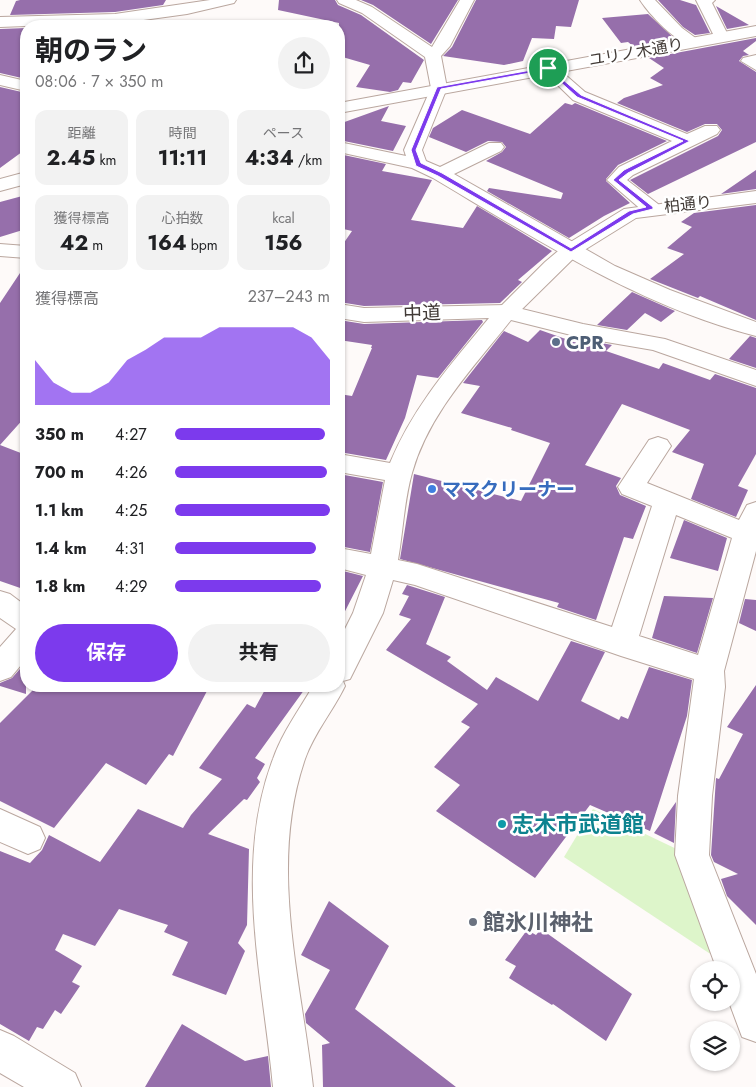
<!DOCTYPE html>
<html lang="ja">
<head>
<meta charset="utf-8">
<style>
  :root { --surface:#fff; --page:#f2f2f2; --text:#202124; --muted:#757577; --accent:#7c3aed }
  body { margin:0; font-family:Jost,"Noto Sans JP",sans-serif; background:var(--page); color:var(--text); height:100vh; display:flex; flex-direction:column; font-size:19px; white-space:nowrap }
  * { box-sizing:border-box; margin:0 }
  p { font-size:16px; color:var(--muted) }
  .icon { flex:none; width:28px; height:28px; fill:none; stroke:currentColor; stroke-width:2; stroke-linecap:round; stroke-linejoin:round }
  .map { position:relative; flex:1; overflow:hidden }
  .sheet { position:absolute; left:20px; top:20px; width:325px; height:672px; display:flex; flex-direction:column; background:var(--surface); border-radius:20px; box-shadow:0 1px 4px #0004 }
  .sheet>* { flex:none }
  .controls { position:absolute; left:690px; top:961px; display:grid; gap:10px }
  .controls a { display:grid; place-items:center; width:50px; height:50px; border-radius:50%; background:var(--surface); box-shadow:0 1px 4px #0004; font-size:25px }
  .pin { position:absolute; display:grid; place-items:center; width:42px; height:42px; color:#fff; margin:-21px; border:2px solid #fff; border-radius:50%; box-shadow:0 1px 5px #0007 }
  .round { display:grid; place-items:center; flex:none; width:52px; height:52px; border-radius:26px; background:var(--page) }
  .overview { display:flex; align-items:center; justify-content:space-between; height:85px; padding:0 15px }
  h1 { font-size:28px; font-weight:700; line-height:38px }
  .metrics { display:grid; grid-template-columns:repeat(3,1fr); gap:8px; height:85px; padding:5px 15px }
  .metrics div { display:grid; align-content:center; border-radius:12px; background:var(--page); text-align:center }
  .metrics b { font-size:21px; font-weight:700 }
  .metrics small { font-size:14px; font-weight:400 }
  .metrics p { font-size:14px }
  .chart { height:140px; padding:10px 15px }
  .chart p { display:flex; justify-content:space-between }
  .chart svg { width:100%; height:90px; margin-top:5px; fill:var(--accent); opacity:.7 }
  .action { display:flex; gap:10px; margin-top:auto; padding:10px 15px }
  .action a { flex:1; height:58px; border-radius:30px; background:var(--accent); color:#fff; font-size:20px; font-weight:700; line-height:58px; text-align:center }
  .action a+a { background:var(--page); color:var(--text) }
  ul { padding:0 15px; list-style:none; font-size:16px }
  li { display:grid; grid-template-columns:80px 60px 1fr; align-items:center; height:38px }
  li i { height:12px; border-radius:6px; background:var(--accent) }
  .map>svg:first-child { display:block }
  .green { fill:#ddf5ca }
  .building { fill:#966fab }
  .lines { fill:none; stroke-linecap:round; stroke-linejoin:round }
  .street-casing { stroke:#baa79f; stroke-width:2 }
  .secondary-casing { stroke:#baa79f; stroke-width:2 }
  .street { fill:#fff; fill-rule:evenodd }
  .secondary { fill:#fff; fill-rule:evenodd }
  .route { fill:#7c3aed; stroke:#fff; fill-rule:evenodd }
  .service-dot { fill:#5c6f8a; stroke:#fff; stroke-width:2 }
  .shop-dot { fill:#3f7fe0; stroke:#fff; stroke-width:2 }
  .culture-dot { fill:#0f9aa8; stroke:#fff; stroke-width:2 }
  .worship-dot { fill:#6b7280; stroke:#fff; stroke-width:2 }
  .labels { text-anchor:middle; dominant-baseline:central; stroke-width:5; stroke-linejoin:round; paint-order:stroke }
  .far-street-label { font-size:16px; fill:#423b37; stroke:#fff }
  .street-label { font-size:19px; fill:#423b37; stroke:#fff }
  .service-label { font-size:19px; font-weight:bold; fill:#4e5e75; stroke:#fff; text-anchor:start }
  .shop-label { font-size:19px; font-weight:bold; fill:#366cbe; stroke:#fff; text-anchor:start }
  .near-culture-label { font-size:22px; font-weight:bold; fill:#0d838f; stroke:#fff; text-anchor:start }
  .near-worship-label { font-size:22px; font-weight:bold; fill:#5b616d; stroke:#fff; text-anchor:start }
</style>
</head>
<body>
<div class="map">
<svg width="756" height="1087" viewBox="0 0 756 1087">
  <rect width="100%" height="100%" fill="#fefaf9"/>
  <path class="green" d="M593,809L687,854L721,961L564,857Z"/>
  <path class="building" d="M20,0H166L163,5L115,12L10,15L16,1Z
    M279,0H335L338,5L361,15L424,60L411,83L403,82L398,90L390,92L356,87L370,65L339,56V23L278,10Z
    M361,0H458L431,44L373,5Z
    M476,0H579L571,27L556,26L554,39L532,38L523,61L504,65L443,56L452,47Z
    M658,0H680L696,5L710,33L695,35L683,27Z
    M716,6L749,25L727,29Z
    M648,14L675,39L634,47L628,42L621,43L602,18Z
    M152,21L148,26H68L129,24Z
    M26,28V79L0,73V29Z
    M756,38V41L743,51L749,55L743,56L739,61L756,72V142L648,194L630,180L718,136L722,130L717,124H705L687,132L617,103L624,98L663,85L650,78L664,68L649,58Z
    M0,87L26,93V149L0,168Z
    M565,103L572,105L575,103L667,141L618,165L606,179V181L630,203L604,216L569,238L487,191L489,188L561,199L563,193L486,161L502,152L506,147L502,142L488,141L466,152L429,137L433,128L462,110L530,134Z
    M389,106L381,121L406,126L393,151L339,140V124Z
    M339,154L386,164L382,171L432,180L411,220L463,228L477,206L552,251L518,280L522,282L500,303L364,306L339,302V250L352,231L339,228Z
    M756,170V189L721,194Z
    M26,195V229L0,237V202Z
    M756,205V320L700,296L698,298L650,279L684,254L667,248L692,227L681,222L694,213Z
    M26,264V416L0,445V303Z
    M632,292L675,311L661,322L645,313L627,330L597,325Z
    M339,320L364,324L482,320L483,322L438,378L417,375L405,418L386,460L339,452V394L352,396L372,348H371L372,345L339,340Z
    M540,330L577,343L581,339L612,345L606,351L659,369L663,363L710,380L715,374L756,388V454L738,486L748,490L736,517L691,499L704,464L672,452L690,430L622,404L585,465L621,478L616,486L620,495L646,506L633,539L624,537L596,620L557,607L559,603L400,559L414,474L521,501L550,443L511,430L512,428L461,413L480,386L463,383L504,331L528,342Z
    M750,336L756,338V368L729,359Z
    M0,445L26,455V590L0,581Z
    M339,474L383,482L370,552L339,546Z
    M684,520L727,538L718,571L670,558Z
    M339,570L363,576L339,623Z
    M407,585L445,597L426,644L451,657L447,661L487,690L496,677L538,701L571,641L605,652L581,701L619,720L621,716L628,719L649,667L692,680L687,716L650,831L590,805L535,878L436,811L460,785L434,767L470,727L461,722L478,704L386,650L411,619L399,615L409,596L402,594Z
    M664,596L713,598L697,653L652,638Z
    M745,599L756,600V631L739,623Z
    M26,662V694L0,686V683L12,678Z
    M756,685V925L727,896L721,879L738,874L714,862L711,855L716,778L719,779L743,734L727,727Z
    M37,686H192L207,691L173,756L169,754L146,785L106,763L54,828L0,801V723Z
    M267,686H307L255,758L265,764L257,778L260,782L247,800L244,799L208,834L249,849L247,925L238,943L245,951L226,995L172,975L188,942L164,932L168,925L119,909L95,946L63,934L55,950L82,966L72,982L80,986L61,1014L55,1010L43,1029L37,1027L29,1041L0,1024V851L30,863L42,850L49,835L100,862L138,809L183,828L191,815L222,779L199,768L247,704L255,708Z
    M676,802L674,843L654,833Z
    M329,901L389,946L355,1009L456,1087H323L322,1045L330,1043L306,1023L305,1014L330,970L301,955Z
    M541,929L632,994L606,1041L553,1004L552,1005L509,978L516,966L505,960L527,930L536,935Z
    M182,1024L245,1061L268,1056L271,1087H145Z"/>
  <g class="lines">
    <g class="street-casing">
      <path id="street" d="M210,0H236L234,3L187,14L129,22L0,27V17L115,14Z
        M337,0H356L372,7L432,47L460,0H474L450,46L441,56L447,88L422,150L426,161L440,167L489,143H501L504,147L501,151L454,174L615,266L670,290L756,322V336C639,306 536,239 433,178L412,168L339,152V142L406,156L404,150L431,88L425,57L362,13L339,3Z
        M640,0H655L682,28L701,42L699,45C681,50 649,14 640,0Z
        M696,0H715L712,3L729,37L726,40H716Z
        M756,55V70L741,61L743,58Z
        M548,63L554,65L585,92L687,134L705,126H717L720,130L717,134L633,175L627,180L658,204L661,208L658,212H644L607,180L619,167L672,141L573,100L540,68Z
        M0,75L26,81V91L0,85Z
        M0,244L26,246V258L0,256Z
        M339,304L364,308L506,305L583,324L665,339L756,370V386L653,350L583,338L511,320C473,368 429,413 412,473C404,501 403,532 398,560L417,564L612,627L652,506L622,494L618,487L649,440L658,437L667,440L671,446L647,483L739,520L747,505L756,502V551L724,671L725,687L712,796L709,855L756,974V1042L742,1037L729,1002H731V970H717L675,855L678,796L694,679L621,656L415,585L393,580L383,613L350,679L343,681L345,686C333,711 314,733 305,759C268,866 301,979 313,1087H273C263,979 233,865 273,759C282,733 299,710 313,686H339V641L353,613L366,575L339,568V548L371,554L385,480L339,472V454L390,463C413,407 451,364 489,318L364,322L339,318ZM676,515L732,538L698,655L639,636Z
        M0,591L10,594L26,606V659L11,677L0,681V647L16,629L0,618Z
        M0,809L40,827L45,838L40,849L28,854L0,842Z
        M0,1030L14,1036L75,1073L81,1087H24L0,1073Z"/>
    </g>
    <g class="secondary-casing">
      <path id="secondary" d="M756,26V36L339,113V103Z
        M26,172V184L0,191V179Z
        M756,191V203L636,218L578,254L514,317L506,319L498,317L495,312L545,262L564,246L624,209Z"/>
    </g>
    <use href="#street" class="street"/>
    <use href="#secondary" class="secondary"/>
  </g>
  <path class="route" d="M548,67L581,95L690,141L628,173L619,180L653,207V209L633,214L571,252L438,176L416,166L411,150L437,87ZM547,70L577,97L683,141L624,170L613,180L646,207L629,211L571,248L442,173L421,163L416,150L441,89Z"/>
  <circle class="service-dot" cx="556" cy="342" r="5"/>
  <circle class="shop-dot" cx="432" cy="489" r="5"/>
  <circle class="culture-dot" cx="502" cy="824" r="5"/>
  <circle class="worship-dot" cx="473" cy="922" r="5"/>
  <g class="labels">
    <g class="far-street-label">
      <text transform="translate(636 52) rotate(-10)">ユリノ木通り</text>
      <text transform="translate(688 204) rotate(-6)">柏通り</text>
    </g>
    <g class="street-label">
      <text transform="translate(422 313) rotate(-2)">中道</text>
    </g>
    <g class="service-label">
      <text x="566" y="342">CPR</text>
    </g>
    <g class="shop-label">
      <text x="442" y="489">ママクリーナー</text>
    </g>
    <g class="near-culture-label">
      <text x="512" y="824">志木市武道館</text>
    </g>
    <g class="near-worship-label">
      <text x="483" y="922">館氷川神社</text>
    </g>
  </g>
</svg>
<div class="controls">
<a><svg class="icon" aria-label="locate" viewBox="0 0 24 24"><circle cx="12" cy="12" r="6"/><path d="M12 2v4M12 18v4M2 12h4M18 12h4"/></svg></a>
<a><svg class="icon" aria-label="layers" viewBox="0 0 24 24"><path d="M12 4l9 5-9 5-9-5zM3 14l9 5 9-5"/></svg></a>
</div>
<div class="pin" style="left:548px;top:68px;background:#1e9e55"><svg class="icon" aria-label="arrive" viewBox="0 0 24 24"><path d="M6 21V4h12l-3 4 3 4H6"/></svg></div>
<section class="sheet">
<div class="overview"><div><h1>朝のラン</h1><p>08:06 · 7 × 350 m</p></div><a class="round"><svg class="icon" aria-label="share" viewBox="0 0 24 24"><path d="M12 15V3M7 8l5-5 5 5M5 13v7h14v-7"/></svg></a></div>
<div class="metrics">
<div><p>距離</p><b>2.45<small> km</small></b></div>
<div><p>時間</p><b>11:11</b></div>
<div><p>ペース</p><b>4:34<small> /km</small></b></div>
</div>
<div class="metrics">
<div><p>獲得標高</p><b>42<small> m</small></b></div>
<div><p>心拍数</p><b>164<small> bpm</small></b></div>
<div><p>kcal</p><b>156</b></div>
</div>
<div class="chart"><p><span>獲得標高</span>237–243 m</p>
<svg viewBox="0 0 160 44" preserveAspectRatio="none"><path d="M0 44V22L10 33L20 38L30 38L40 33L50 22L60 17L70 11L80 11L90 11L100 6L110 6L120 6L130 6L140 6L150 11L160 22V44z"/></svg>
</div>
<ul>
<li><b>350 m</b>4:27<i style="width:97%"></i></li>
<li><b>700 m</b>4:26<i style="width:98%"></i></li>
<li><b>1.1 km</b>4:25<i style="width:100%"></i></li>
<li><b>1.4 km</b>4:31<i style="width:91%"></i></li>
<li><b>1.8 km</b>4:29<i style="width:94%"></i></li>
</ul>
<div class="action"><a>保存</a><a>共有</a></div>
</section>
</div>
</body>
</html>
